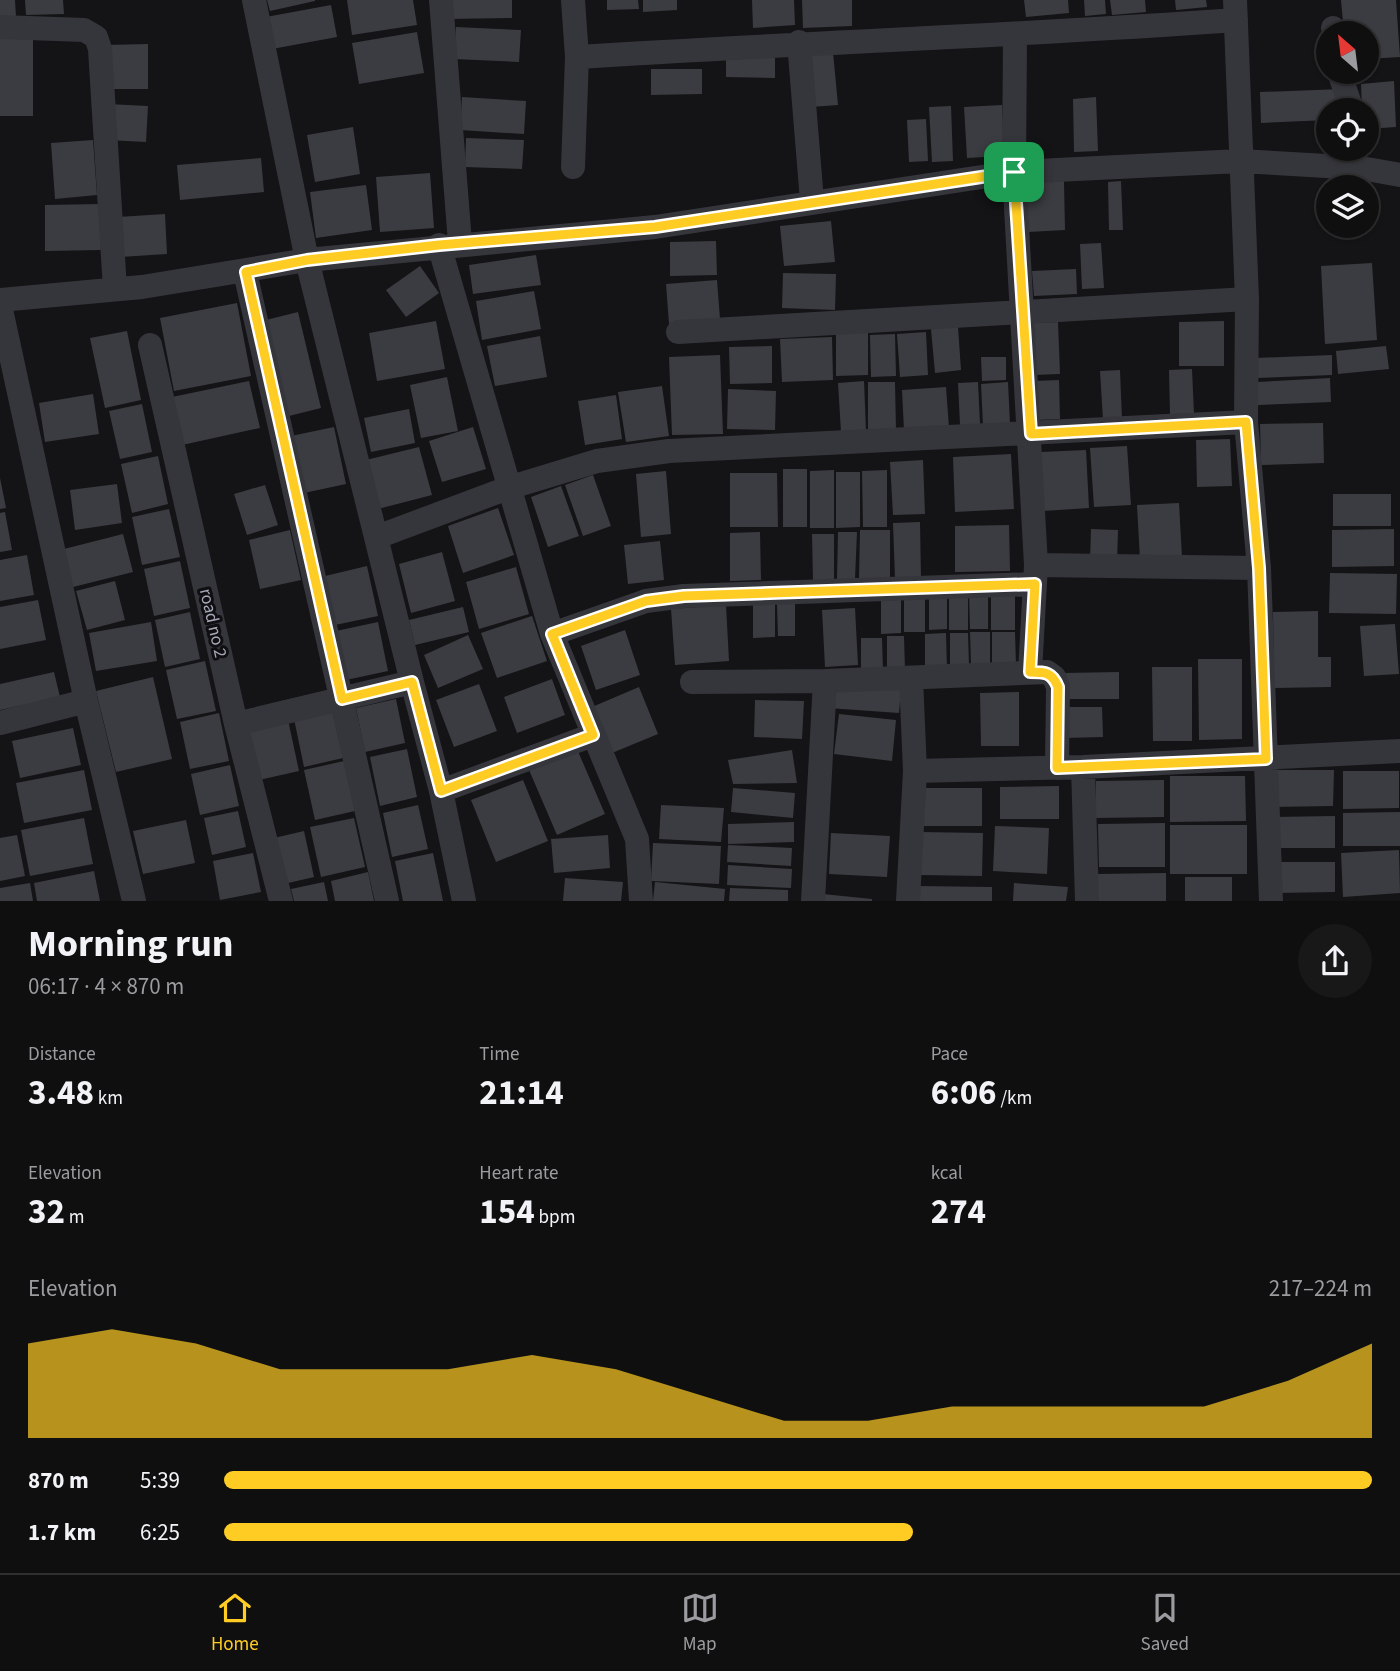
<!DOCTYPE html>
<html lang="en">
<head>
<meta charset="utf-8">
<style>
  :root { --surface:#0f0f10; --page:#181819; --text:#f1f3f6; --muted:#9b9c9f; --line:#2f2f30; --accent:#ffcc23 }
  body { margin:0; font-family:"Source Sans 3",sans-serif; background:var(--page); color:var(--text); height:100vh; display:flex; flex-direction:column; font-size:26px; white-space:nowrap }
  * { box-sizing:border-box; margin:0 }
  p { font-size:23px; color:var(--muted) }
  .icon { flex:none; width:38px; height:38px; fill:none; stroke:currentColor; stroke-width:2; stroke-linecap:round; stroke-linejoin:round }
  .map { position:relative; height:901px; overflow:hidden }
  .side { display:flex; flex-direction:column; background:var(--surface); flex:1 }
  .side>* { flex:none }
  .needle { width:46px; rotate:332deg }
  .buttons { position:absolute; left:1316px; top:21px; display:grid; gap:14px }
  .buttons a { display:grid; place-items:center; width:63px; height:63px; border-radius:50%; background:var(--surface); box-shadow:0 2px 5px #0004,0 0 0 2px var(--line); font-size:35px }
  .pin { position:absolute; display:grid; place-items:center; width:60px; height:60px; color:#fff; margin:-30px; border-radius:14px; box-shadow:0 4px 10px #0006 }
  .round { display:grid; place-items:center; flex:none; width:74px; height:74px; border-radius:37px; background:var(--page) }
  .summary { display:flex; align-items:center; justify-content:space-between; height:119px; padding:0 28px }
  h1 { font-size:38px; font-weight:700; line-height:52px }
  .figures { display:grid; grid-template-columns:repeat(3,1fr); gap:10px; height:119px; padding:7px 28px }
  .figures div { display:grid; align-content:center }
  .figures b { font-size:35px; font-weight:700 }
  .figures small { font-size:19px; font-weight:400 }
  .figures p { font-size:19px }
  .chart { height:196px; padding:14px 28px }
  .chart p { display:flex; justify-content:space-between }
  .chart svg { width:100%; height:126px; margin-top:7px; fill:var(--accent); opacity:.7 }
  ul { padding:0 28px; list-style:none; font-size:23px }
  li { display:grid; grid-template-columns:112px 84px 1fr; align-items:center; height:52px }
  li i { height:18px; border-radius:9px; background:var(--accent) }
  .menu { display:flex; justify-content:space-around; align-items:center; height:98px; border-top:2px solid var(--line); background:var(--surface); font-size:19px; color:var(--muted) }
  .menu a { display:grid; justify-items:center; gap:4px }
  .menu .current { color:var(--accent) }
  .map>svg:first-child { display:block }
  .building { fill:#3b3c41 }
  .lines { fill:none; stroke-linecap:round; stroke-linejoin:round }
  .street { stroke:#35353c; stroke-width:24 }
  .route-casing { stroke:#fff; stroke-width:14 }
  .route { stroke:#ffcc23; stroke-width:9 }
  .labels { text-anchor:middle; dominant-baseline:central; stroke-width:6; stroke-linejoin:round; paint-order:stroke }
  .street-label { font-size:18px; fill:#a5a8b8; stroke:#0f0f11 }
</style>
</head>
<body>
<div class="map">
<svg width="1400" height="901" viewBox="0 0 1400 901">
  <rect width="100%" height="100%" fill="#141416"/>
  <path class="building" d="M0,0H15L16,17H0Z
    M25,0H63L64,14L26,15Z
    M267,0H315V1L270,11Z
    M347,0H413L417,25L352,35Z
    M447,0H512V18L447,19Z
    M607,0H638L639,9L607,10Z
    M643,0H677V10L643,12Z
    M752,0H794L795,25L753,28Z
    M802,0H852V26L803,28Z
    M1024,0H1068L1069,13L1026,17Z
    M1084,0H1105L1106,14L1085,16Z
    M1110,0H1145L1146,12L1112,15Z
    M1175,0H1206L1207,7L1176,10Z
    M1341,0H1396L1400,57L1367,59V33H1344Z
    M331,5L337,37L272,49L266,17Z
    M456,27L521,30L519,62L454,59Z
    M417,32L424,73L359,84L352,43Z
    M0,37L33,38V116H0Z
    M148,44V89H106L105,45Z
    M833,52L838,105L811,107L806,55Z
    M726,57L775,58V78L726,77Z
    M651,69H702V94L651,95Z
    M1394,81L1396,127L1367,129V110H1362L1361,84Z
    M1342,89V110H1328V120L1261,123L1260,92Z
    M462,97L526,101L524,134L460,130Z
    M1096,97L1098,151L1074,152L1073,99Z
    M107,104L148,106L146,142L106,140Z
    M1002,105L1004,156L967,158L964,107Z
    M951,106L953,161L932,162L929,107Z
    M926,119L928,161L909,162L907,120Z
    M353,127L360,174L315,182L307,135Z
    M466,138L524,140L522,169L465,167Z
    M93,140L97,195L55,199L51,143Z
    M261,158L264,192L180,200L177,165Z
    M430,173L434,228L380,232L376,177Z
    M1064,181L1065,230L1028,232L1026,182Z
    M1121,181L1123,230H1109L1108,182Z
    M366,185L372,230L316,238L310,192Z
    M100,204L101,250L45,251V205Z
    M165,214L167,254L120,257L118,217Z
    M831,221L835,262L784,266L780,226Z
    M716,241L717,275L670,276V242Z
    M1101,243L1104,288L1082,289L1080,244Z
    M536,255L541,285L473,294L469,265Z
    M1372,263L1377,340L1325,344L1321,266Z
    M420,266L439,293L406,317L386,290Z
    M1076,269L1077,294L1034,296L1032,271Z
    M783,273L836,274L835,310L782,308Z
    M717,280L720,319L669,324L666,284Z
    M534,291L541,329L482,340L476,301Z
    M237,303L251,376L174,391L160,318Z
    M298,312L321,408L285,417L262,321Z
    M436,321L445,369L377,381L369,333Z
    M1224,321V366H1179V322Z
    M1058,322L1060,374L1033,375L1031,323Z
    M958,327L961,370L935,373L931,329Z
    M127,331L141,400L105,408L90,338Z
    M836,332H868V375L836,376Z
    M926,332L928,375L900,377L897,334Z
    M895,334L896,376L871,377L870,335Z
    M540,336L547,377L495,386L487,346Z
    M832,337L833,380L782,382L780,339Z
    M772,346V383L730,384L729,347Z
    M1386,346L1389,369L1338,374L1336,351Z
    M720,355L723,434L672,435L669,357Z
    M1332,355V375L1257,378L1256,358Z
    M981,357H1006V380L982,381Z
    M1192,369L1194,414L1170,415L1169,370Z
    M1120,370L1122,419L1103,420L1100,371Z
    M447,377L458,431L421,438L410,385Z
    M1330,378L1331,402L1258,405L1257,382Z
    M1059,380L1060,419L1036,420L1034,381Z
    M249,381L260,428L182,445L172,397Z
    M864,381L866,431L841,432L838,383Z
    M868,382H895L896,430L868,431Z
    M978,382L980,424L960,425L958,383Z
    M1008,382L1010,424L983,425L981,384Z
    M662,386L669,436L626,442L618,392Z
    M946,387L949,428L904,431L902,390Z
    M728,389L776,391L775,430L727,429Z
    M93,394L99,434L45,442L39,403Z
    M616,395L622,439L585,445L578,401Z
    M142,404L152,452L120,459L109,411Z
    M409,409L415,443L371,452L364,418Z
    M1323,423L1324,463L1261,465L1260,424Z
    M334,427L346,484L304,493L291,436Z
    M473,427L486,469L442,482L429,441Z
    M1230,439L1232,486L1197,487L1196,440Z
    M1127,446L1131,505L1094,507L1090,448Z
    M419,447L432,495L378,509L366,460Z
    M1086,450L1089,508L1043,511L1040,452Z
    M1011,454L1014,509L955,512L953,457Z
    M158,456L168,504L132,513L121,464Z
    M923,460L925,514L893,515L890,462Z
    M783,469H807V527H783Z
    M834,470V528H810V471Z
    M887,470V527H863L862,471Z
    M666,471L671,534L641,537L636,474Z
    M836,472H860V527L836,528Z
    M730,473H777L778,527H730Z
    M593,475L611,526L583,536L565,485Z
    M0,478L6,508L0,509Z
    M117,484L122,523L75,530L70,490Z
    M265,485L278,525L247,535L234,494Z
    M561,486L579,536L548,547L531,497Z
    M1333,494H1391V526H1333Z
    M1179,503L1182,557L1140,560L1137,505Z
    M498,508L514,555L463,573L448,526Z
    M169,509L180,557L142,565L132,517Z
    M5,512L12,550L0,552V513Z
    M920,522L921,578L895,579L893,523Z
    M1009,525L1010,571L955,572V526Z
    M1091,529L1118,530L1117,563L1090,562Z
    M1394,529V566L1332,567V530Z
    M290,530L301,580L260,589L249,540Z
    M860,530H890V578H859Z
    M760,532L761,580L730,581V533Z
    M838,532H857L855,579H837Z
    M123,534L133,572L69,588L60,550Z
    M812,534H834V581H813Z
    M660,541L664,580L628,584L624,545Z
    M442,552L455,601L411,613L399,564Z
    M27,555L34,595L0,601V560Z
    M180,561L190,608L154,616L144,569Z
    M367,566L378,616L335,625L325,576Z
    M516,567L529,614L479,629L466,582Z
    M1330,573L1397,574L1396,614L1329,613Z
    M115,581L125,620L87,630L76,591Z
    M969,592H988V629H970Z
    M949,594H968V630H949Z
    M991,594H1015V630H991Z
    M947,596V629L929,630V597Z
    M904,599H925V632H904Z
    M38,600L46,640L0,649V607Z
    M881,600H901V633L881,634Z
    M775,602V637L753,638V603Z
    M795,603V636H778L777,604Z
    M726,605L729,661L675,665L671,609Z
    M463,607L469,632L415,645L409,620Z
    M855,608L858,665L825,667L822,610Z
    M1318,611V657H1331V687L1274,688L1273,612Z
    M190,612L200,659L165,667L155,620Z
    M532,616L547,661L497,678L481,633Z
    M151,622L157,661L96,671L89,633Z
    M378,622L388,671L346,680L336,631Z
    M1395,624L1399,674L1364,676L1360,626Z
    M625,630L640,675L596,690L581,646Z
    M970,632H990V664H971Z
    M992,632H1015L1016,665H992Z
    M946,633L947,669H925V634Z
    M950,633H968L969,666H950Z
    M468,635L483,669L438,688L424,655Z
    M887,636H904L905,670L887,671Z
    M861,638H882L883,672H861Z
    M1198,659H1242V739L1199,740Z
    M205,661L216,711L177,719L166,670Z
    M1152,667H1192V741H1153Z
    M54,672L60,697L0,710V684Z
    M1119,672V699H1064V673Z
    M153,677L172,759L116,772L96,691Z
    M552,679L565,715L517,733L504,697Z
    M830,683L901,688L899,713L828,708Z
    M479,684L497,731L454,747L436,700Z
    M639,687L658,734L612,753L592,707Z
    M1019,692V746H981L980,693Z
    M396,699L405,743L365,752L356,708Z
    M755,700L804,701L802,739L754,737Z
    M331,706L343,758L304,767L293,714Z
    M1064,707H1102L1103,737L1064,738Z
    M219,713L229,761L190,769L180,722Z
    M839,714L896,720L892,761L834,754Z
    M287,715L299,771L259,780L248,724Z
    M73,728L81,765L20,778L12,741Z
    M407,749L417,797L380,806L370,757Z
    M577,749L605,814L557,835L529,770Z
    M792,750L797,783L733,784L728,760Z
    M344,761L355,811L315,820L304,770Z
    M230,765L239,806L200,815L191,774Z
    M84,770L92,810L24,823L16,783Z
    M1272,770H1334L1333,806L1272,807Z
    M1343,771H1399V808L1343,809Z
    M1170,776H1245L1246,821L1170,822Z
    M523,780L548,841L496,862L471,800Z
    M1164,780V817L1096,818V781Z
    M1059,786V819H1000V787Z
    M733,788L795,793L793,818L731,812Z
    M922,788H982V826H923Z
    M418,805L428,849L392,857L383,813Z
    M661,805L724,808L721,842L659,839Z
    M238,811L246,847L212,855L204,818Z
    M1400,812V846H1343V813Z
    M1335,816V848H1271V817Z
    M84,818L93,864L30,876L21,830Z
    M354,818L365,867L321,877L310,827Z
    M186,820L195,863L143,874L133,831Z
    M794,822V842L728,844V824Z
    M1165,823V867H1099L1098,824Z
    M1170,825H1247V874H1170Z
    M995,826L1049,828L1047,874L993,871Z
    M304,831L314,877L284,884L274,838Z
    M920,832L983,833L982,876L919,875Z
    M831,833L890,836L887,877L829,874Z
    M17,835L25,876L0,881V838Z
    M608,835L610,868L554,873L551,839Z
    M653,843L721,846L719,884L651,881Z
    M728,845L792,848L791,866L727,862Z
    M1399,850L1400,893L1343,897L1341,853Z
    M253,853L261,892L220,900L213,861Z
    M433,853L443,901H403L395,861Z
    M1275,862H1335V892L1275,893Z
    M728,865L792,869L791,888L727,885Z
    M94,871L100,901H37L34,883Z
    M368,872L374,901H335L331,881Z
    M1166,873V901H1096V874Z
    M1185,877H1232V901H1185Z
    M565,878L623,882L621,901H563Z
    M324,882L328,901H294L291,889Z
    M655,882L725,889L724,901H653Z
    M30,883L33,901H0V888Z
    M1014,883L1068,887L1066,901H1013Z
    M916,886L992,887V901H916Z
    M730,888L788,890V901H729Z
    M823,894L872,899V901H822Z"/>
  <g class="lines">
    <path class="street" d="M441,0L460,243
      M573,0L577,57L573,167
      M1235,0L1247,299L1246,422L1259,568L1271,901
      M0,27L84,30L96,37L100,49L115,289
      M1333,28L1334,33
      M1015,36L1014,172L1036,565L1030,672
      M799,42L812,201
      M577,57C796,43 1016,36 1236,20
      M1339,72L1352,110
      M439,245L552,634L637,839L641,901
      M245,272L387,901
      M0,300L142,287L307,260L655,227L1014,172L1240,161L1361,168L1400,175
      M0,305L86,701L134,901
      M678,332L1247,299
      M150,345L236,724L281,901
      M377,537L508,488L597,461L669,451L1246,422
      M1036,565L1259,568
      M552,634L646,601L684,596L1035,584
      M412,682L441,791
      M692,682L825,681L1047,672L1054,677L1058,687L1057,768
      M0,723L86,701
      M236,724L412,682L307,260L254,0
      M1083,767L1087,901
      M915,771L1083,767L1400,751
      M464,901L441,791L593,735
      M813,901L825,681
      M908,901L915,771L911,678"/>
  </g>
  <g class="lines">
    <g class="route-casing">
      <path id="route" d="M1014,172L1031,434L1246,422L1259,568L1266,759L1057,768L1058,687C1052,672 1045,672 1030,672L1035,584L684,596L646,601L552,634L593,735L441,791L412,682L342,699L246,272L307,260L439,245L655,227Z"/>
    </g>
    <use href="#route" class="route"/>
  </g>
  <g class="labels">
    <g class="street-label">
      <text transform="translate(213 623) rotate(77)">road no 2</text>
    </g>
  </g>
</svg>
<div class="buttons">
<a><svg class="needle" viewBox="-14 -14 28 28"><path d="M0-13l5 13h-10z" fill="#e53935"/><path d="M0 13l5-13h-10z" fill="#9b9c9f"/></svg></a>
<a><svg class="icon" aria-label="locate" viewBox="0 0 24 24"><circle cx="12" cy="12" r="6"/><path d="M12 2v4M12 18v4M2 12h4M18 12h4"/></svg></a>
<a><svg class="icon" aria-label="layers" viewBox="0 0 24 24"><path d="M12 4l9 5-9 5-9-5zM3 14l9 5 9-5"/></svg></a>
</div>
<div class="pin" style="left:1014px;top:172px;background:#1e9e55"><svg class="icon" aria-label="arrive" viewBox="0 0 24 24"><path d="M6 21V4h12l-3 4 3 4H6"/></svg></div>
</div>
<section class="side">
<div class="summary"><div><h1>Morning run</h1><p>06:17 · 4 × 870 m</p></div><a class="round"><svg class="icon" aria-label="share" viewBox="0 0 24 24"><path d="M12 15V3M7 8l5-5 5 5M5 13v7h14v-7"/></svg></a></div>
<div class="figures">
<div><p>Distance</p><b>3.48<small> km</small></b></div>
<div><p>Time</p><b>21:14</b></div>
<div><p>Pace</p><b>6:06<small> /km</small></b></div>
</div>
<div class="figures">
<div><p>Elevation</p><b>32<small> m</small></b></div>
<div><p>Heart rate</p><b>154<small> bpm</small></b></div>
<div><p>kcal</p><b>274</b></div>
</div>
<div class="chart"><p><span>Elevation</span>217–224 m</p>
<svg viewBox="0 0 160 44" preserveAspectRatio="none"><path d="M0 44V11L10 6L20 11L30 20L40 20L50 20L60 15L70 20L80 29L90 38L100 38L110 33L120 33L130 33L140 33L150 24L160 11V44z"/></svg>
</div>
<ul>
<li><b>870 m</b>5:39<i style="width:100%"></i></li>
<li><b>1.7 km</b>6:25<i style="width:60%"></i></li>
</ul>
</section>
<nav class="menu">
<a class="current"><svg class="icon" aria-label="home" viewBox="0 0 24 24"><path d="M3 11l9-7 9 7M6 9v11h12V9"/></svg>Home</a>
<a><svg class="icon" aria-label="map" viewBox="0 0 24 24"><path d="M3 6l6-2 6 2 6-2v14l-6 2-6-2-6 2zM9 4v14M15 6v14"/></svg>Map</a>
<a><svg class="icon" aria-label="saved" viewBox="0 0 24 24"><path d="M7 4h10v16l-5-4-5 4z"/></svg>Saved</a>
</nav>
</body>
</html>
